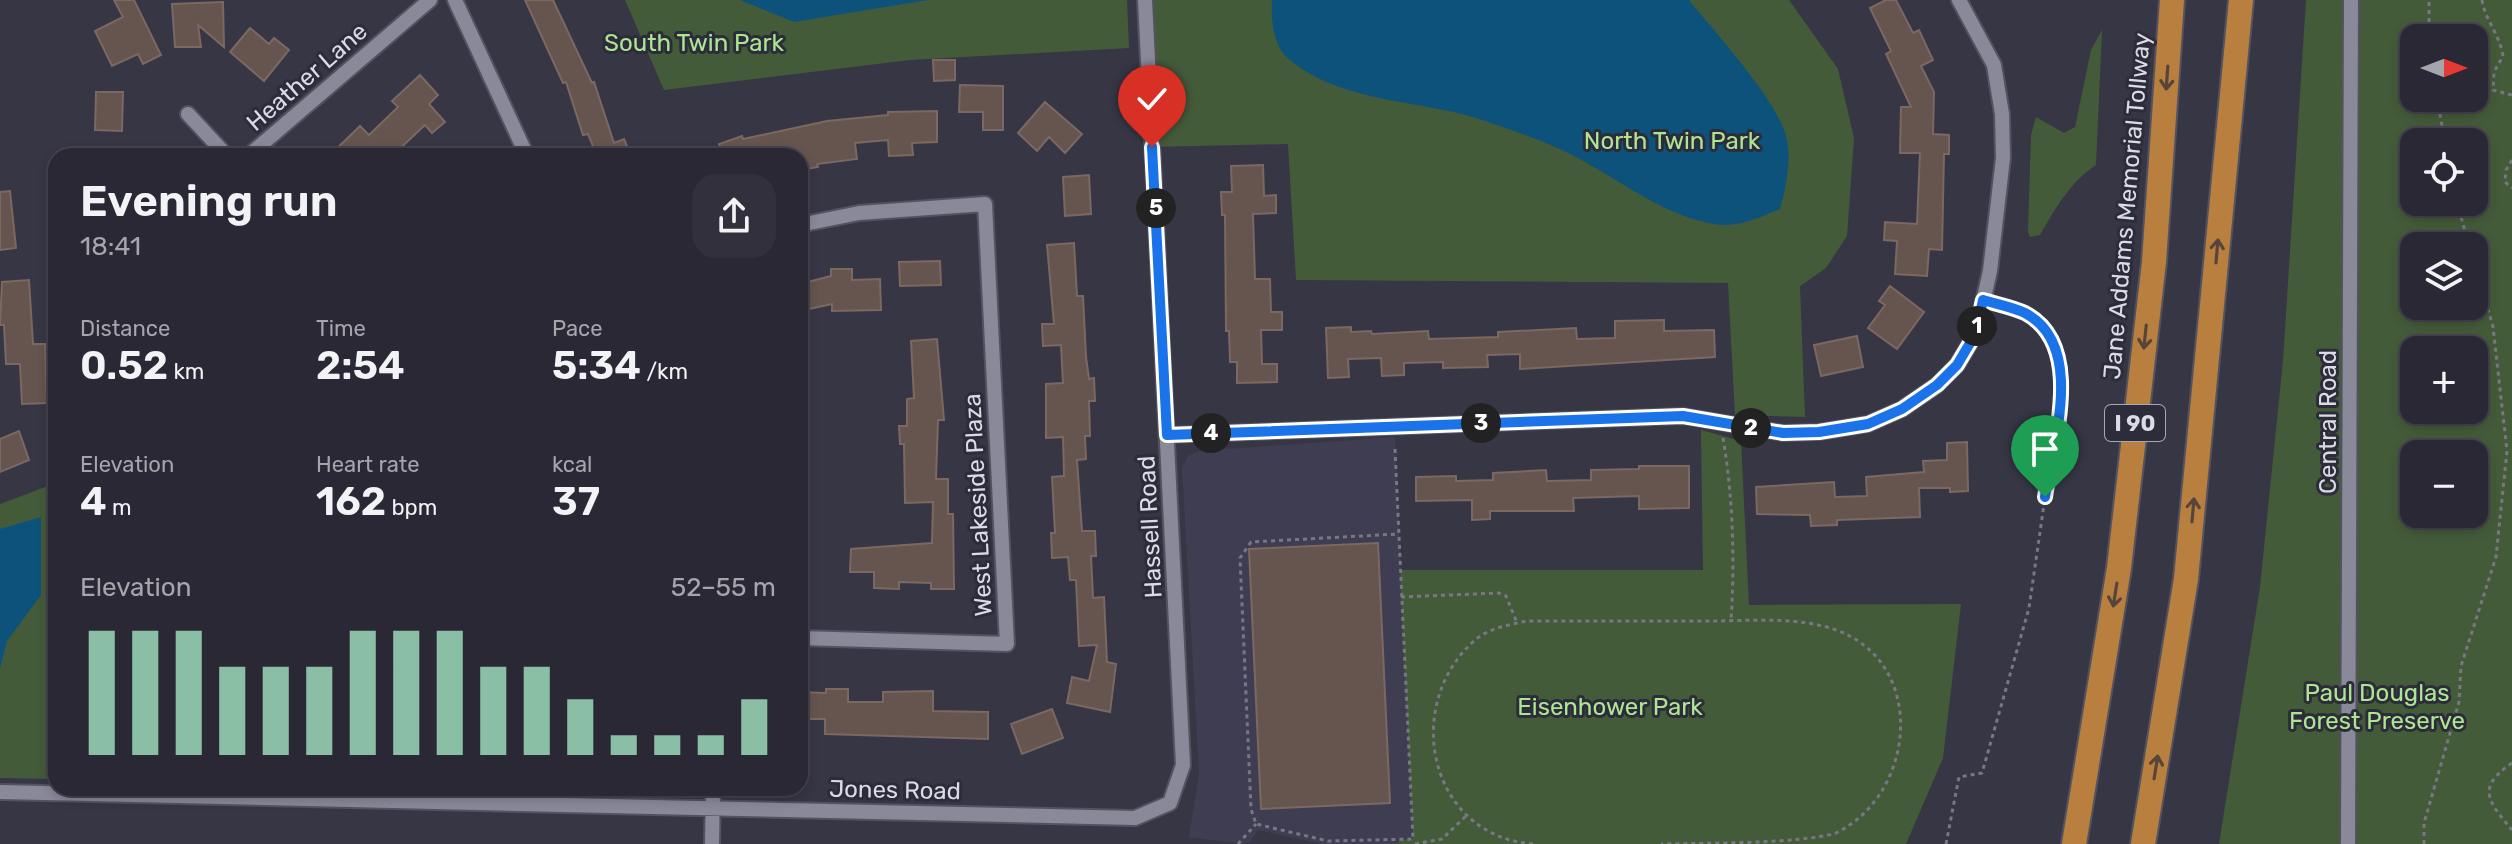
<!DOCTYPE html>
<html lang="en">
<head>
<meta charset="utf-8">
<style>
  :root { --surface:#292834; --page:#31303c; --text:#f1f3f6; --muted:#a5a6ac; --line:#45444f; --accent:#8abfa5 }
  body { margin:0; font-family:Rubik,sans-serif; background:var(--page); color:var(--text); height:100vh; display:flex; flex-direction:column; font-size:30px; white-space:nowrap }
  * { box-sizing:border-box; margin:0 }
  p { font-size:26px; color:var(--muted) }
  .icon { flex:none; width:44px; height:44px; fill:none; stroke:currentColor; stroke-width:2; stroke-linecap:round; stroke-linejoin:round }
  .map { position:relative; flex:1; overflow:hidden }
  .side { position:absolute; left:48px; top:148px; width:760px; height:648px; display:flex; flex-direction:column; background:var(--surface); border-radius:24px; box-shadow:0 4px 12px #0003,0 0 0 2px var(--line) }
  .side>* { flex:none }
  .needle { width:52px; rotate:90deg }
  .controls { position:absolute; left:2400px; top:24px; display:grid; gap:16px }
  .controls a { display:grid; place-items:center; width:88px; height:88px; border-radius:16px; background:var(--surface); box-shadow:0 4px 12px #0003,0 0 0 2px var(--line); font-size:40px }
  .pin { position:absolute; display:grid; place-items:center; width:68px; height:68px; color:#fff; margin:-82px -34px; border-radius:50% 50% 50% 0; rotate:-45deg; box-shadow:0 0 8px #0007 }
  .pin .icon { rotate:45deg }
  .km { position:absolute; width:40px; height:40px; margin:-20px; border-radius:50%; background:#222; color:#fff; font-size:22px; line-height:40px; text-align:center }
  .round { display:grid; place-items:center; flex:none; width:84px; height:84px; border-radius:24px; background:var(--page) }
  .summary { display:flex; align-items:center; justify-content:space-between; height:136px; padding:0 32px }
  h1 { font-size:44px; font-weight:600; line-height:60px }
  .stats { display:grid; grid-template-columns:repeat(3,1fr); gap:12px; height:136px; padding:8px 32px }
  .stats div { display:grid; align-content:center }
  .stats b { font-size:40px; font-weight:600 }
  .stats small { font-size:22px; font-weight:400 }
  .stats p { font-size:22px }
  .chart { height:224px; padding:16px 32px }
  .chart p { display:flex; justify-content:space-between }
  .chart svg { width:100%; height:144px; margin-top:8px; stroke:var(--accent); stroke-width:6 }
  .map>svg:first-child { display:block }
  .built { fill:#3f3d52 }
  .green { fill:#445b3a; fill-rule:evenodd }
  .water { fill:#0d527b }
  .building { fill:#66544e; stroke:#7b6862; stroke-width:2 }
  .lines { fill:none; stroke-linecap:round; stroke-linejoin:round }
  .minor-casing { stroke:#53525f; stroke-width:18 }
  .highway-casing { stroke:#53525f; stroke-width:28 }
  .path { stroke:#787784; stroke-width:3; stroke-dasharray:4 4; stroke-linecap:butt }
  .minor { stroke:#8a899a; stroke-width:14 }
  .highway { stroke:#b87f3e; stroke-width:24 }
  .oneway { stroke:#57453b }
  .route-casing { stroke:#fff; stroke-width:16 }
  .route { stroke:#1a73e8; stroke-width:10 }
  .labels { text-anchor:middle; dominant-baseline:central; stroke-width:6; stroke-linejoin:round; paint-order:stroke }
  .shield { fill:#2d2c3a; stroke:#a7a6b2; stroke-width:2 }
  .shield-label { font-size:22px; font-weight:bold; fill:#dbdbe5 }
  .park-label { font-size:24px; fill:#aee593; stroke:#2d2c3a }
  .street-label { font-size:24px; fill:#dbdbe5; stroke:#2d2c3a }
</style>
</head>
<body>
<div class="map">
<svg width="2512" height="844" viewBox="0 0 2512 844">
  <rect width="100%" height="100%" fill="#373645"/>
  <path class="built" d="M1395,437L1413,839L1400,840L1399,844H1322L1258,830L1249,843L1242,844L1189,837L1199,773L1182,468L1188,456L1199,451Z"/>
  <path class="green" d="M625,0H1127L1129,48L910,60L664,90Z
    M1145,0H1789L1838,69L1854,138L1847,236L1826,268L1800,286L1805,417L1735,415L1728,283L1296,280L1288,144L1152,147Z
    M2306,0H2512V844H2219L2260,587L2283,361ZM2414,38H2474V98H2414ZM2414,142H2474V202H2414ZM2414,246H2474V306H2414ZM2414,350H2474V410H2414ZM2414,454H2474V514H2414Z
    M2102,30L2096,165C2070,182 2055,209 2040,235L2030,237L2028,232L2031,135L2036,117L2064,133L2075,127L2091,50Z
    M1701,430L1741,441L1749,605L1961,604L1943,758L1906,844H1399V840L1413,839L1400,570H1703Z
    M56,483V779L0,778V504Z"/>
  <path class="water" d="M740,0H928L794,22Z
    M1272,0H1689C1714,31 1777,100 1786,136C1792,158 1786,188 1780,209C1752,220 1735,230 1704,222C1654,210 1613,175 1568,153C1543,141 1515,131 1488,122C1425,99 1346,105 1291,61C1273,47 1271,21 1272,0Z
    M41,517V595L7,641L0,669V529Z"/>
  <path class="building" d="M114,0H134L161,55L143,64L138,54L112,66L95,31L123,17Z
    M525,0H553L592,83L594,82L614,143L624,139L631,156H583L595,151L588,134L583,135L566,82L563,83Z
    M1886,0H1896L1913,33L1919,30L1933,60L1921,66L1934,92L1933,134L1949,135V154H1944L1942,250L1929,249L1927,276L1895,274L1897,241L1884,240L1885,222L1917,224L1920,153H1900L1901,107H1911L1886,54L1891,51L1870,8Z
    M223,2L224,47L198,25L201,47H175L172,4Z
    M250,28L269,44L274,38L289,50L264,81L230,52Z
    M933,60H955V80L934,81Z
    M420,75L438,95L429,104L445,122L432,133L425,125L392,156H329L360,126L369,135L398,107L392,101Z
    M960,85L1003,86V130H983V112H959Z
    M96,92H123L122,131L95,130Z
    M1045,102L1082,134L1065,153L1049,137L1037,151L1018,133Z
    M937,111V142L912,143L913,155L889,156L888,140L855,143L857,159L817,164L818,167L800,170V156H723L719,144L742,136L743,139L827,121L888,115V112Z
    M1263,165L1264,196L1276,195V213L1253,214L1255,279H1270L1271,312H1282V330H1261L1262,364H1277V382L1237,383V362H1230L1229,331H1226L1225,215H1222L1221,192H1232L1231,166Z
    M1089,175L1091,214L1065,216L1063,177Z
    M10,191L16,248L0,250V192Z
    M1074,243L1077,296H1083L1086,357L1089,379L1094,378L1095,401H1089L1090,436H1085L1086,459L1077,460L1082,531H1095L1096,556H1091L1093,598L1104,597L1107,662L1116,664L1110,712L1067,703L1072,677L1089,681L1097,645L1079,646L1076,580H1070L1068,557L1052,558L1051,533H1055L1052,477L1064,476L1063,437L1046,438V384L1063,383L1061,345L1043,346L1042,324H1054L1047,245Z
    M940,261L941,285L900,286L899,262Z
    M831,269H852V280L880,279L881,310L832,311V304L800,311V284L831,276Z
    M29,280L33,344H45L47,403L22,404L20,364H6L4,325H0L2,282Z
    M1890,286L1924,312L1897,349L1868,328L1885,305L1879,301Z
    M1664,320V331L1714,330L1715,357L1520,369V354L1487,355L1488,367L1443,368V362L1404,363V375L1382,376L1381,358L1348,359L1349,377L1328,378L1326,328L1351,327V332L1371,331L1372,334L1428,331L1429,339L1498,337V332L1576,328L1577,339L1615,338V321Z
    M1857,336L1863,367L1821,376L1814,345Z
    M937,339L944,420H938L936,479H948V514H953L954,589H931V583L899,582V589L874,588V572H850L851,549L932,543L933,502L905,503L904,444H900L899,426H907V399L914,398L911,341Z
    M19,431L29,460L0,472V439Z
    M1967,442L1968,491L1950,492V488H1919L1920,517L1837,520V525L1811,526L1810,515L1757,514L1756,487L1834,482L1835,497L1867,496L1866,477L1924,472L1923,461L1947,460V443Z
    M1639,466H1689V508L1639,509V496L1573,498L1574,511H1490V519L1472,520V500L1416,501V477L1456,476V481L1493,480V473L1546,470L1547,481L1591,480V470L1639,469Z
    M1378,543L1390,803L1261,809L1249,549Z
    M826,689H848V702H883V692L933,691V711L988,712V739L825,734V719H800V692L826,693Z
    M1052,709L1063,738L1022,754L1011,724Z"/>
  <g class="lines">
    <g class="minor-casing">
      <path id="minor" d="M455,0L527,156
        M188,114L227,156
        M248,156L430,0
        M800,225L859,213L985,204L1007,644L800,638
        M1167,435L1683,416L1783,433L1819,432L1868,424L1902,409L1937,385L1957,365L1976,333L1990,271L2003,158L2002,114L1994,65L1959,0
        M0,792L1135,818L1170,803L1183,765L1145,0
        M712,844L713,788
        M2348,844L2351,0"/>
    </g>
    <g class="highway-casing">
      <path id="highway" d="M2074,844L2119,568L2154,262L2172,0
        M2143,844L2186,579L2241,0"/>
    </g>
    <path class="path" d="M2482,0C2485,20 2500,35 2503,56L2494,72L2493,90L2512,95
      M2429,38V0
      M2437,98L2445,142
      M2512,160L2506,170L2505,182L2512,188
      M2457,202L2469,246
      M1723,438C1733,497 1735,561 1731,621
      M1395,449L1413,839L1328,841L1256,824L1251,809L1240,558L1251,542L1398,534
      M1401,597L1499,593L1506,596L1517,623
      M2512,763C2475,788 2489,802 2512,830
      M1238,844L1256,824
      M1415,844L1442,839L1467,815
      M1533,844C1429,836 1401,705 1475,640C1489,628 1509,625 1526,621C1587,621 1648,621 1709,621C1750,621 1797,616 1836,630C1928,663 1916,794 1836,833C1800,844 1704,843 1661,844
      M1946,844L1959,777L1982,773L2029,608L2061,387C2063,338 2042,320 1998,305
      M2424,844V823L2459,702L2461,666L2496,557L2507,451L2493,327L2474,259"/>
    <use href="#minor" class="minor"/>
    <use href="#highway" class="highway"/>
  </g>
  <defs><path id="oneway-shaft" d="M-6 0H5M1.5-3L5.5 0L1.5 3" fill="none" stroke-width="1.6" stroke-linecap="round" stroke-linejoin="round" transform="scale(2)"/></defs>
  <g class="oneway">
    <use href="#oneway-shaft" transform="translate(2167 78) rotate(94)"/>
    <use href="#oneway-shaft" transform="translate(2217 251) rotate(-85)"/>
    <use href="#oneway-shaft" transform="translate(2145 337) rotate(96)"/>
    <use href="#oneway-shaft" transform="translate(2193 510) rotate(-85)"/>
    <use href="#oneway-shaft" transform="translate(2115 595) rotate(99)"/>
    <use href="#oneway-shaft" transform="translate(2156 767) rotate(-81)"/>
  </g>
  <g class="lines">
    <g class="route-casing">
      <path id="route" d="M1152,147L1167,435L1683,416L1783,433L1819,432L1868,424L1902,409L1937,385L1957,365L1976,333L1983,300C1996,304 2012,307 2025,313C2086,345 2053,443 2045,497"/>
    </g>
    <use href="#route" class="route"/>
  </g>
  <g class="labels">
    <rect class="shield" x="2105" y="405" width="60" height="36" rx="6"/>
    <g class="shield-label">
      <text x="2135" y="423">I 90</text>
    </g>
    <g class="park-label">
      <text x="694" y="43">South Twin Park</text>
      <text x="1672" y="141">North Twin Park</text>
      <text x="2377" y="693">Paul Douglas<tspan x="2377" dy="28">Forest Preserve</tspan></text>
      <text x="1610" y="707">Eisenhower Park</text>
    </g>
    <g class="street-label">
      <text transform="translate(307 77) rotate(-41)">Heather Lane</text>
      <text transform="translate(2127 206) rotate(-85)">Jane Addams Memorial Tollway</text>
      <text transform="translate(2328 422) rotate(-90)">Central Road</text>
      <text transform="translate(978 505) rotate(-93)">West Lakeside Plaza</text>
      <text transform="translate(1150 527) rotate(-93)">Hassell Road</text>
      <text transform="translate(895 790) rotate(1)">Jones Road</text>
    </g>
  </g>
</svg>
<div class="controls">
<a><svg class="needle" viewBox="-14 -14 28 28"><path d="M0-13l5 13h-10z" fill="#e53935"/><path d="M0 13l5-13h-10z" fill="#a5a6ac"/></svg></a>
<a><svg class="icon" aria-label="locate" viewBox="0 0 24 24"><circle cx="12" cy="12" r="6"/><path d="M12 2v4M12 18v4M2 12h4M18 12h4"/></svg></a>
<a><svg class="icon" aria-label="layers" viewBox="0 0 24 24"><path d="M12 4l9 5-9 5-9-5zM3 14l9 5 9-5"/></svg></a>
<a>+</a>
<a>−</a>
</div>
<div class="pin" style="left:2045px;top:497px;background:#1e9e55"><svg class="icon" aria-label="arrive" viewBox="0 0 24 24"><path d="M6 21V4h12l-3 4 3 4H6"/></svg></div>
<div class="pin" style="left:1152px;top:147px;background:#d93025"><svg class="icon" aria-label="check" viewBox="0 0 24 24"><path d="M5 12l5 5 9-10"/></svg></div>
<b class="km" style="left:1977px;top:326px">1</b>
<b class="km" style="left:1751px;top:428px">2</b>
<b class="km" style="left:1481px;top:423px">3</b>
<b class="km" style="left:1211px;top:433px">4</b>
<b class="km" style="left:1156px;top:208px">5</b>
<section class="side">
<div class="summary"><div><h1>Evening run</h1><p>18:41</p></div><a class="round"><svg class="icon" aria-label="share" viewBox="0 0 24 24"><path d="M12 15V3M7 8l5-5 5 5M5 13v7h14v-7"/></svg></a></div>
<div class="stats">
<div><p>Distance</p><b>0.52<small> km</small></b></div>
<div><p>Time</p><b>2:54</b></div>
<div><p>Pace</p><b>5:34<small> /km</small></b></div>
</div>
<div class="stats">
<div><p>Elevation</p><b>4<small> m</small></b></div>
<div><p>Heart rate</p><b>162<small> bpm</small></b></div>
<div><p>kcal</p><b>37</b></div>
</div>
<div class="chart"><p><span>Elevation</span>52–55 m</p>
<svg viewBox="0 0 160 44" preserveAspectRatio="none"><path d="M5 44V6M15 44V6M25 44V6M35 44V17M45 44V17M55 44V17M65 44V6M75 44V6M85 44V6M95 44V17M105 44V17M115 44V27M125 44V38M135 44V38M145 44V38M155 44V27"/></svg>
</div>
</section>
</div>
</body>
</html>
